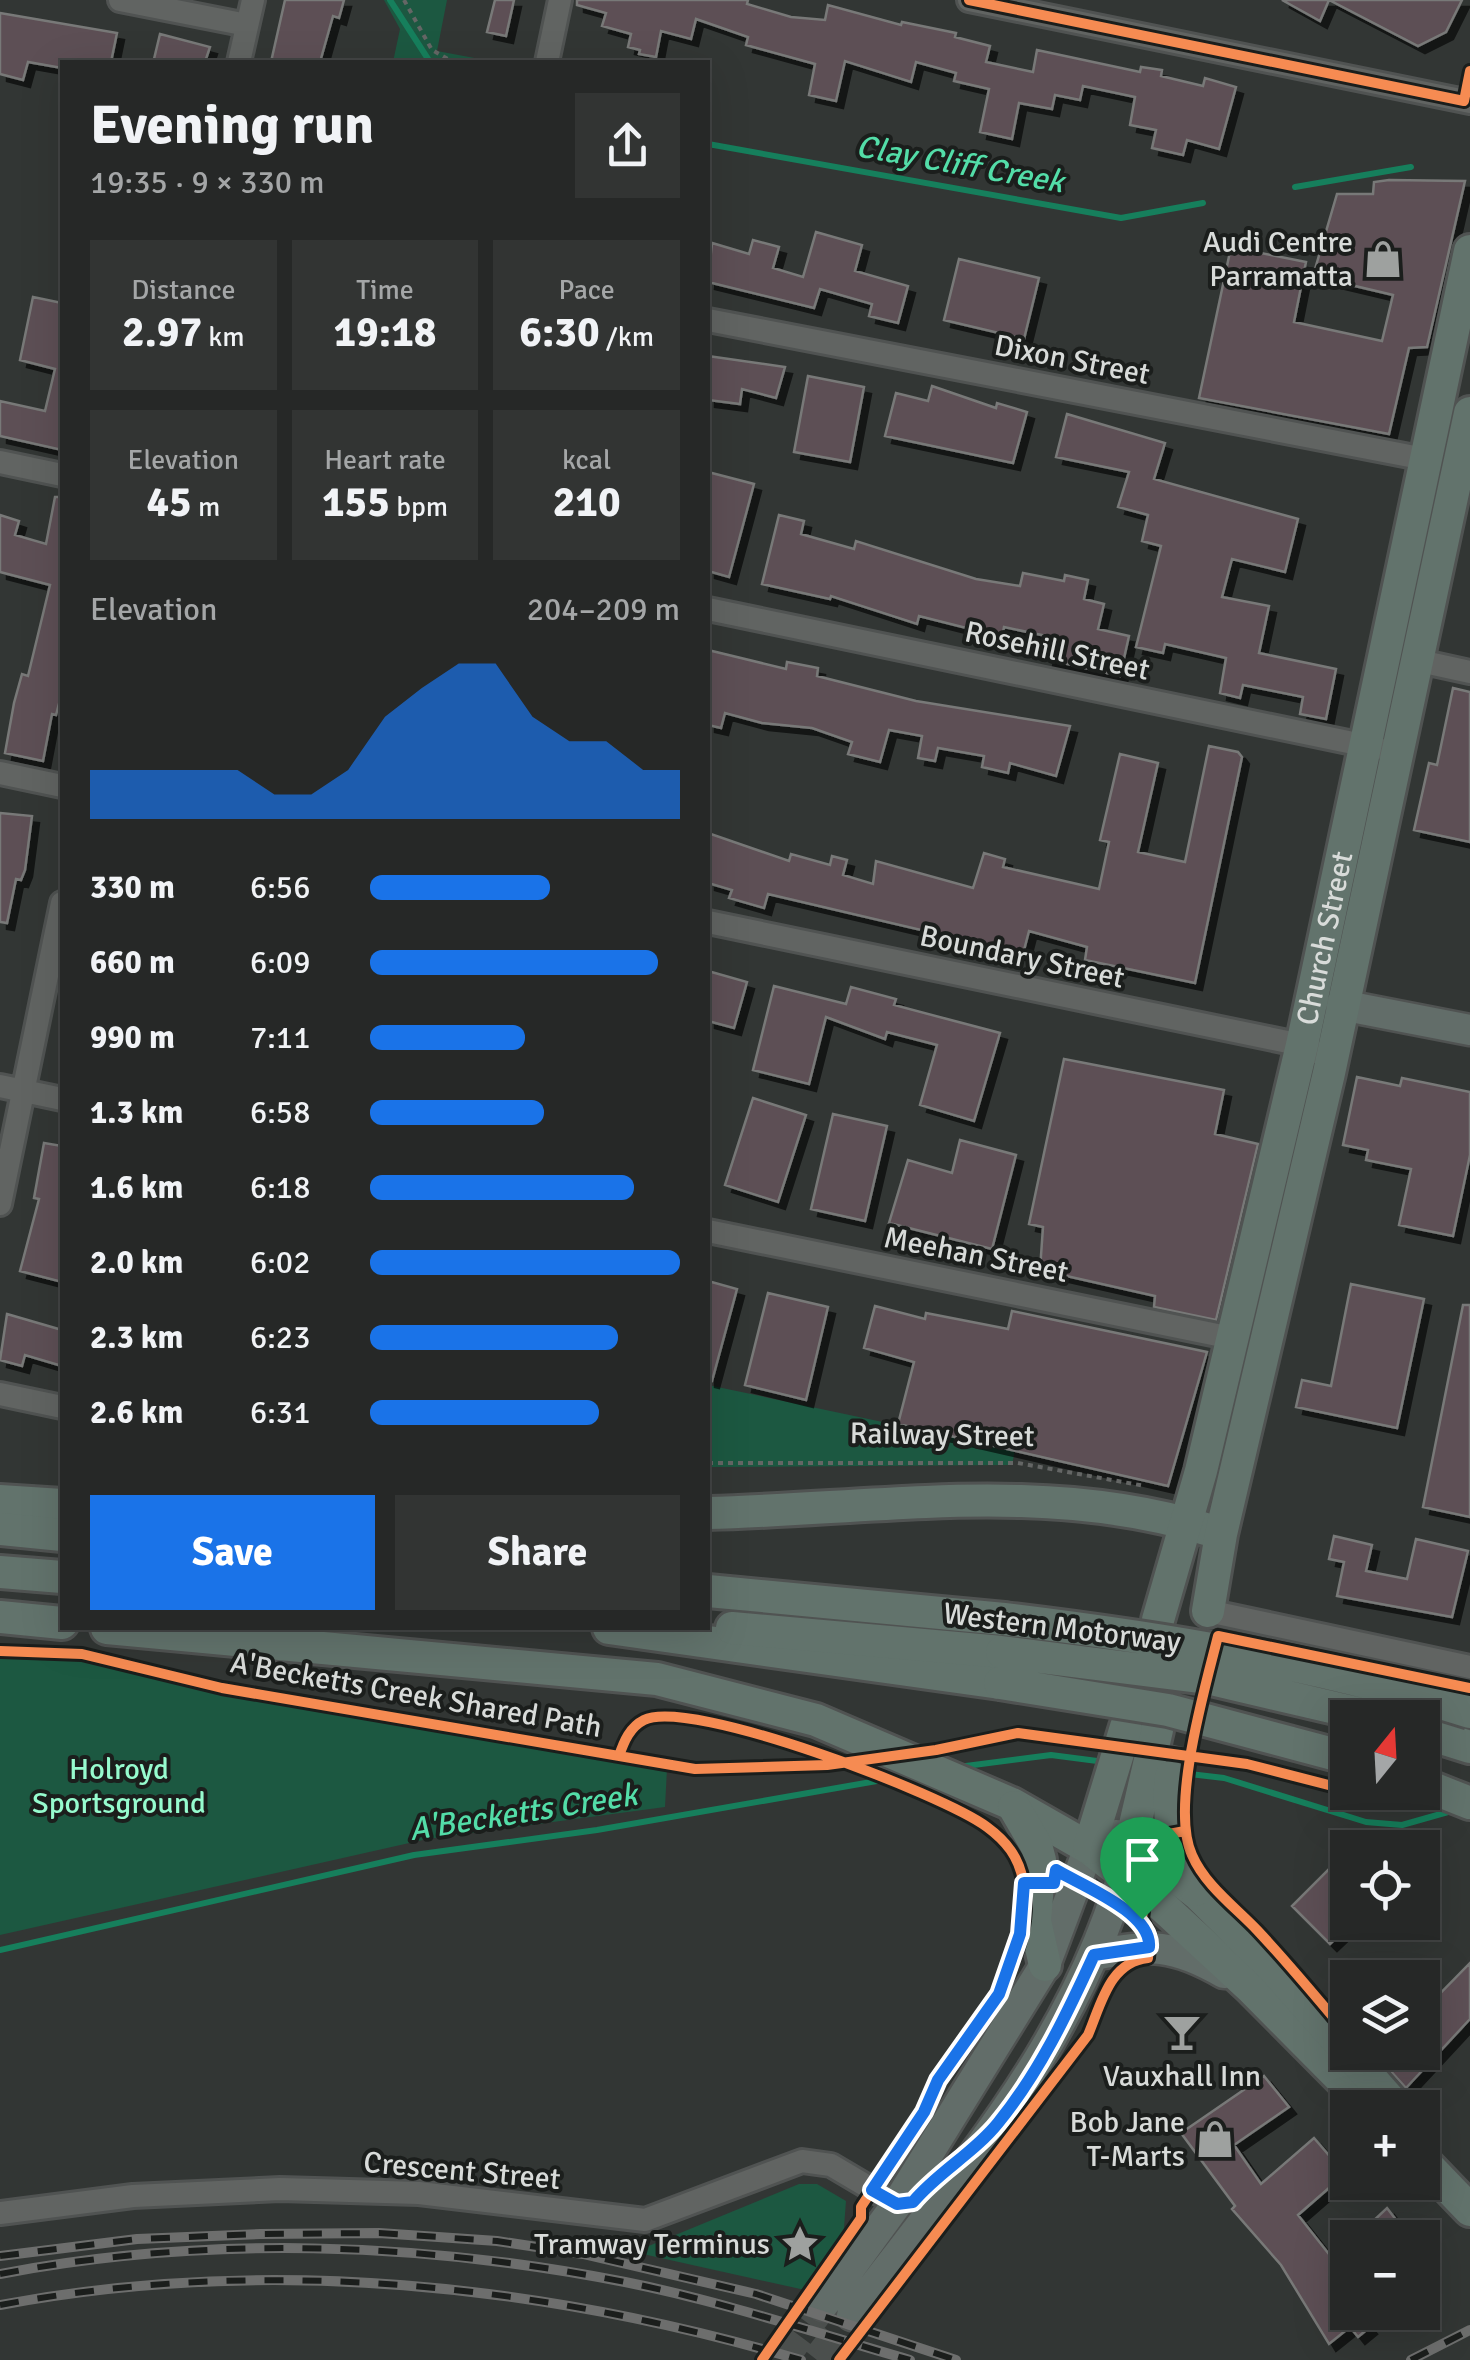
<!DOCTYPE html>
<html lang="en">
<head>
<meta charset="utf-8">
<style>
  :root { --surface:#262827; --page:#323433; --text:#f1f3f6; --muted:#a4a6a7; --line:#424444; --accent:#1a73e8 }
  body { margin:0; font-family:Signika,sans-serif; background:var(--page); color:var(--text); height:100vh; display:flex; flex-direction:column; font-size:38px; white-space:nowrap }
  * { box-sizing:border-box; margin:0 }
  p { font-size:32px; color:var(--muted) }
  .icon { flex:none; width:55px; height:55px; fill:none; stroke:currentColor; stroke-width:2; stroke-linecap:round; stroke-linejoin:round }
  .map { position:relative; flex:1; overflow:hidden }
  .drawer { position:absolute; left:60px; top:60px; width:650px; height:1570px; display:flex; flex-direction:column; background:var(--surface); border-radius:0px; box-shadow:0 10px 40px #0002,0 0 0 2px var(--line) }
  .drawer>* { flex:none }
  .needle { width:65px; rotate:18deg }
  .controls { position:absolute; left:1330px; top:1700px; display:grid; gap:20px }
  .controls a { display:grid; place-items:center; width:110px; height:110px; border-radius:0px; background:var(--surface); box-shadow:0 10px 40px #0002,0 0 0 2px var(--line); font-size:50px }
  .pin { position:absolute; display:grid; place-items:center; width:85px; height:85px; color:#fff; margin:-102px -42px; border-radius:50% 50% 50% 0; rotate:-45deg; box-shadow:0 0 10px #0007 }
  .pin .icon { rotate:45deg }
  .round { display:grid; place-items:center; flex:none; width:105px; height:105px; border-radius:0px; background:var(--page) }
  .head { display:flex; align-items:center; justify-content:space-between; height:170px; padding:0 30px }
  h1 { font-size:55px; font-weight:700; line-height:75px }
  .stats { display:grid; grid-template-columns:repeat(3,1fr); gap:15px; height:170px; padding:10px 30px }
  .stats div { display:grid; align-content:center; border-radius:0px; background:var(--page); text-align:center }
  .stats b { font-size:42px; font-weight:700 }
  .stats small { font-size:28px; font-weight:400 }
  .stats p { font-size:28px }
  .chart { height:280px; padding:20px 30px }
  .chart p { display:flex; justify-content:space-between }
  .chart svg { width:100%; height:180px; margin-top:10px; fill:var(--accent); opacity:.7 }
  .button { display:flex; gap:20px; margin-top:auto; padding:20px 30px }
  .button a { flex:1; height:115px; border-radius:0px; background:var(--accent); color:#fff; font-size:40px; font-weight:700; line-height:115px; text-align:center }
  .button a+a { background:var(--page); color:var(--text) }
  ul { padding:0 30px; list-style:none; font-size:32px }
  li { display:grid; grid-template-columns:160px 120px 1fr; align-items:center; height:75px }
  li i { height:25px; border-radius:12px; background:var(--accent) }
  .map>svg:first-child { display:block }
  .green { fill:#1c5841 }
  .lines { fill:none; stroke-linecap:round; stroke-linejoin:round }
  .stream { stroke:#167f5c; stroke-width:6 }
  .building { fill:#5d4f54; stroke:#787978; stroke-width:2.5; filter:url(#shadow) }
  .major-tunnel { stroke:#4b4f4d; stroke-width:30; stroke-dasharray:30 15; stroke-linecap:butt }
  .highway-tunnel { stroke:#4b4f4d; stroke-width:32; stroke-dasharray:32 16; stroke-linecap:butt }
  .minor-casing { stroke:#505352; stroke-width:28 }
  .major-casing { stroke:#505352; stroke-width:35 }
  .highway-casing { stroke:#505352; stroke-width:38 }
  .path { stroke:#646665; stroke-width:4; stroke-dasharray:5 5; stroke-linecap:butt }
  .minor { stroke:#616462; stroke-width:22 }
  .major { stroke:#626d69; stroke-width:30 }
  .highway { stroke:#62736c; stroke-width:32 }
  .rail-casing { stroke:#6d6e6d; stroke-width:10 }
  .rail { stroke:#1b1e1c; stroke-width:6; stroke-dasharray:19; stroke-linecap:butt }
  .highway-bridge-casing { stroke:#505352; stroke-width:38; stroke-linecap:butt }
  .highway-bridge { stroke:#62736c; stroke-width:32 }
  .cycleway-casing { stroke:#1b1e1c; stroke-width:16 }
  .cycleway { stroke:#f68b52; stroke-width:10 }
  .route-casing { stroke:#fff; stroke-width:20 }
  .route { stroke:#1a73e8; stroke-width:12 }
  .labels { text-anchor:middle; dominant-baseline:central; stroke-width:8; stroke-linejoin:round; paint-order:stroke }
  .poi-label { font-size:30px; fill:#d8dbd9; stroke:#1b1e1c; text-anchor:end }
  .street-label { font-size:30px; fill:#d8dbd9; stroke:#1b1e1c }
  .park-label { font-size:30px; fill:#96fbce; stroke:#1b1e1c }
  .water-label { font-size:32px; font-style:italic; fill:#53dda8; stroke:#1b1e1c }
</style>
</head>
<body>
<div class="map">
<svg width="1470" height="2360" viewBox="0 0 1470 2360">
  <defs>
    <filter id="shadow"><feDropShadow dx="7" dy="7" stdDeviation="0" flood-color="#0009"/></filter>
  </defs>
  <rect width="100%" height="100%" fill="#323634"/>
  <path class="green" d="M384,0H447L437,51L496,62H393L400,29Z
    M708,1385L1015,1450L1012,1465L708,1467Z
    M0,1651L82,1654L222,1688L619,1756L667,1769L665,1807L427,1839L0,1935Z
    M799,2184H817L846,2201L843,2241L805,2290L634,2252Z"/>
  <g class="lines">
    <path class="stream" d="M390,0L430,62
      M708,144L1121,218L1203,203
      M1295,187L1411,167
      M958,1767L1051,1755L1105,1762
      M1181,1773L1224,1778L1366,1822L1402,1825L1455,1810
      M0,1950L414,1855L597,1830L911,1775"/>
  </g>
  <path class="building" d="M285,0H344L339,18L333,16L320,62H271Z
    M495,0H514L506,36L487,32Z
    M577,0H748L747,4L791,17L825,20L828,5L901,25L902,22L956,33L955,37L990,46L986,62L1033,72L1037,50L1140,72L1141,67L1162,70L1161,76L1203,86L1205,78L1236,87L1219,149L1187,140L1183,155L1152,148L1156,130L1130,125L1135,97L1083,86L1080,100L1055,95L1052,109L1019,103L1012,139L980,132L989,89L954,81L956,73L916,62L911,82L845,61L836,101L809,95L815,64L746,45L748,37L696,19L691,39L661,31L656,57L639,54L640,50L628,47L631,34L602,26L606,13L577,5Z
    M1282,0H1462L1446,32L1418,46L1329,0L1320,21Z
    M0,13L117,33L111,62H62V68L28,62L23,80L0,74Z
    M160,34L210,47L205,62L154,59Z
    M1389,180L1465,181L1427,347L1409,348L1389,434L1199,398L1231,247L1306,262L1294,322L1382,341L1393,295L1313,276L1337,194H1373L1374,182Z
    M816,232L862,245L855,271L908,286L898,323L869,316L872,304L820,289L814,308L708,282L712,243L749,254L753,240L779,247L773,268L803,277Z
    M959,259L1039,278L1024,339L944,320Z
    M33,297L62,303V450L0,436V401L45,411L55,369L20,360Z
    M708,356L785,367L776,398L742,389L740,404L708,400Z
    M808,376L864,387L850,462L794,452Z
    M932,386L996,408L997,403L1027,412L1013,463L885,436L896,393L928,401Z
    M1067,414L1165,443L1154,479L1298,519L1285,572L1232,559L1222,597L1269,606L1259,653L1336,669L1326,719L1300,714L1303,697L1243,685L1240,698L1220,693L1226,658L1165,644L1163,653L1136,647L1161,546L1142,541L1148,515L1118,507L1129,472L1056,457Z
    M708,472L754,484L729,577L708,571Z
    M55,497H62V692L56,715L52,714L43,761L5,753L14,703L22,674L28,676L50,585L0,572V515L19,521L15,535L46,544Z
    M779,515L804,521L801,534L854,549L856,541L976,579L1020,586L1023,573L1064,581L1065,575L1088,580L1084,599L1104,604L1098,629L1129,636L1120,676L1046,659L1051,637L1004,627L1002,637L919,616L917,624L831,596L830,599L762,584Z
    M708,650L786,669L787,662L818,668L817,676L916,701L1070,726L1056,776L1010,763L1008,773L982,767L984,756L938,748L935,761L918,758L922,736L889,730L880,762L848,754L852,742L812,728L762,723L725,713L721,728L708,725Z
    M1453,688L1470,692V842L1414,830L1429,763L1437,765Z
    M1209,746L1238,752L1242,757L1195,983L1085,960L1087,947L1029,931L1023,954L768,894L764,908L729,898L732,890L708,883V833L789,861L791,854L830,865L832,856L847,860L843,875L873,884L876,861L973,888L984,853L1005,859L1003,867L1099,889L1109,842L1100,840L1120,754L1158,763L1138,852L1185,862Z
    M0,813L32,816L25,870L21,880L16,879L7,923L0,922Z
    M708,971L747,982L734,1028L708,1021Z
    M774,986L846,1004L851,987L896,999L894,1005L1000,1033L974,1121L920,1105L937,1045L887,1032L885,1039L826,1017L809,1084L753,1070Z
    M1064,1059L1224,1090L1215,1134L1258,1144L1216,1320L1154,1307L1155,1296L1040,1270L1043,1227L1029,1224Z
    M1357,1077L1400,1086L1402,1078L1470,1092V1155L1453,1236L1399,1225L1411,1169L1366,1160L1368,1150L1343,1145Z
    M753,1098L806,1115L778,1202L725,1185Z
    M833,1114L887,1126L865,1221L811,1209Z
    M960,1140L1016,1155L992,1249L889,1223L908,1160L952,1173Z
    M44,1143L62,1146V1282L20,1271L39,1199L34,1198Z
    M708,1281L737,1289L712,1381L708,1380Z
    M1351,1284L1424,1299L1397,1428L1296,1407L1302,1380L1331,1386Z
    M768,1293L828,1307L806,1400L745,1385Z
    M1463,1305H1470V1517L1423,1507Z
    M875,1306L925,1319L926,1313L1008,1329L1012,1311L1207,1352L1168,1486L898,1424L914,1362L864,1348Z
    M7,1314L62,1330V1366L25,1355L22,1366L0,1360Z
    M1334,1536L1372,1545L1366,1571L1407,1579L1416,1539L1468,1551L1452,1617L1337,1596L1344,1562L1329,1559Z
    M1336,1862L1348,1874V1927L1330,1944L1292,1906Z
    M1470,1963V2019L1406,2088L1379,2058L1385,2052H1422V2012Z
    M1264,2076L1289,2107L1234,2145L1261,2184L1314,2138L1345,2174L1298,2215L1332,2258L1348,2244V2312H1367L1361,2317L1370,2327L1358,2337L1350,2327L1329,2344L1281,2265L1232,2209L1235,2206L1181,2133Z
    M1387,2208L1410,2238H1355Z"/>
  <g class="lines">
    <path class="major-tunnel" d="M782,2360L823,2305
      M817,2360L852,2315"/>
    <path class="highway-tunnel" d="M1171,1777L1198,1663"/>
    <g class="minor-casing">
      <path id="minor" d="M120,0L247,25
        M969,0L1470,102
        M239,62L253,0
        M547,62L560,0
        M708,320L1425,459
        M0,462L62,475
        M708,609L1377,748
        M1415,660L1470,672
        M0,773L62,786
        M708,922L1302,1045L1314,1052
        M0,1086L62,1099
        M0,1204L62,903
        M708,1231L1232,1338
        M0,1394L62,1407
        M1208,1611L1470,1667
        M0,2213L133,2196L280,2189L419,2193L645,2220L802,2161L831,2165L897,2204"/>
    </g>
    <g class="major-casing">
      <path id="major" d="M1341,1005L1470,1030
        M1094,1955C1150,1944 1174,1944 1224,1973
        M823,2305L897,2204L1045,1965L1089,1848
        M852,2315C965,2165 1087,2030 1131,1842L1116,1835L1092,1839"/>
    </g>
    <g class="highway-casing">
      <g id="highway">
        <path d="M0,1501L62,1505"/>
        <path d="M708,1513C875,1509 1047,1479 1209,1530"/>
        <path d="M0,1529L62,1535"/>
        <path d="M0,1572L62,1577"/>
        <path d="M708,1591L1004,1619"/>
        <path d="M1208,1611L1221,1534L1329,1073L1470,413"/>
        <path d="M0,1617L62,1623"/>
        <path id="s1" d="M1158,1620L1201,1471L1302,1045L1470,251"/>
        <path d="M107,1628L657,1679L816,1720L1012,1804L1089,1848L1160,1904L1251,1988L1370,2108"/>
        <path d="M609,1628L1000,1683"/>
        <path d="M732,1628L1002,1652"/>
        <path d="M1157,1730L1131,1842L1198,1894L1275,1970L1397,2108"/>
        <path d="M1422,1732L1470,1747"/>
        <path d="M1171,1777C1166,1819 1175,1853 1196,1890"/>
        <path d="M1422,1784L1470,1803"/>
        <path d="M1014,1807L1036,1845L1040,1860L1035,1921L1045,1965"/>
        <path d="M1089,1848L1126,1727"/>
        <path d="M1422,2160L1470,2210"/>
      </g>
    </g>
    <path class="path" d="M404,0L432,50L453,62
      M708,1463H1018L1145,1486"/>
    <use href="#minor" class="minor"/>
    <use href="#major" class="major"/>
    <use href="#highway" class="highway"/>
    <g class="rail-casing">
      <path id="rail" d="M0,2256L137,2239L260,2234L379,2233L497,2241L583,2254L756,2294L956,2360
        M0,2274C205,2235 422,2242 625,2282C721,2301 816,2333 910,2360
        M0,2305C267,2255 542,2284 801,2360
        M1411,2360L1470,2330"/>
    </g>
    <use href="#rail" class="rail"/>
    <g class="highway-bridge-casing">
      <path id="highway-bridge" d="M1004,1619C1162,1638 1318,1663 1470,1712
        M1002,1652L1207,1678L1378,1718
        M1000,1683L1168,1710L1348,1758"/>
    </g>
    <use href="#highway-bridge" class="highway-bridge"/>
    <g class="cycleway-casing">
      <path id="cycleway" d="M969,0L1464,101L1470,71
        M0,1651L82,1654L222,1688L695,1769L827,1765L936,1750L1018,1733L1247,1764L1348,1790
        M619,1756C624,1741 630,1727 644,1720C690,1697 943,1794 987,1827C1006,1841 1019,1857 1023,1881C1037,1959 977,2019 940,2078C933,2089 930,2101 924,2112C906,2145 881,2176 861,2207V2218L762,2360
        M1024,1883H1054L1056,1870L1142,1919
        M1348,2035C1318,1999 1289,1964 1257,1930C1235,1907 1205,1885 1192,1855C1170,1807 1205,1688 1218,1636L1470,1688
        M839,2360L1088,2035C1101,2005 1109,1962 1148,1958L1150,1936L1142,1919L1152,1837L1185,1831"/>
    </g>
    <use href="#cycleway" class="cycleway"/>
  </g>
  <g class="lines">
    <g class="route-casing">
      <path id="route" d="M1056,1870C1083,1886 1152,1913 1149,1947L1094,1955C1067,2014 1039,2073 998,2123C974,2153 938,2172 913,2202L897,2204L872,2190L924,2112L938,2080L999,1994L1020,1934L1024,1883H1054Z"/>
    </g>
    <use href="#route" class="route"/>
  </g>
  <defs>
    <g id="shop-bare" transform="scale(3)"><path d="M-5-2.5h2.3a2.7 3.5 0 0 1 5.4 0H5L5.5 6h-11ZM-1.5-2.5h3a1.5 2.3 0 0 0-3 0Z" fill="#9ea19f" stroke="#1b1e1c" stroke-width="2.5" paint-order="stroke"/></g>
    <g id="bar-bare" transform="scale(3)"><path d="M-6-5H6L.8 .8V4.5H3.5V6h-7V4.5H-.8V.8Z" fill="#9ea19f" stroke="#1b1e1c" stroke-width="2.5" paint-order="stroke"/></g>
    <g id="sight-bare" transform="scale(3)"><path d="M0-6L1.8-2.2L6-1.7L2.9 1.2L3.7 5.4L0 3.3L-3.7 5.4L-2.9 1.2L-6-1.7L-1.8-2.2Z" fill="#9ea19f" stroke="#1b1e1c" stroke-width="2.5" paint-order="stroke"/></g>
  </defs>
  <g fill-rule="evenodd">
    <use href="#shop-bare" x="1383" y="259"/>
    <use href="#bar-bare" x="1182" y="2032"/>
    <use href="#shop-bare" x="1215" y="2139"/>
    <use href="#sight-bare" x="800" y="2244"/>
  </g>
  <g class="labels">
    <g class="poi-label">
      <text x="1353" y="242">Audi Centre<tspan x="1353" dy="34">Parramatta</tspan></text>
      <text x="1182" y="2076" text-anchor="middle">Vauxhall Inn</text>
      <text x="1185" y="2122">Bob Jane<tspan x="1185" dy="34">T-Marts</tspan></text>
      <text x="770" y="2244">Tramway Terminus</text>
    </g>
    <g class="street-label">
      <text transform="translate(1072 360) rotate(11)">Dixon Street</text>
      <text transform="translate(1057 651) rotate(12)">Rosehill Street</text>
      <text stroke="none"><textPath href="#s1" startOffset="702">Church Street</textPath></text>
      <text transform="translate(1022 957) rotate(12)">Boundary Street</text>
      <text transform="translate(976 1255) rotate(11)">Meehan Street</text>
      <text transform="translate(942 1435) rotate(1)">Railway Street</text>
      <text transform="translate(1062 1628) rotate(7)">Western Motorway</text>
      <text transform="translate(416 1695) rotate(10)">A'Becketts Creek Shared Path</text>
      <text transform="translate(462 2171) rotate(5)">Crescent Street</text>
    </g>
    <g class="park-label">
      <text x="119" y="1769">Holroyd<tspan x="119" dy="34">Sportsground</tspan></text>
    </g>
    <g class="water-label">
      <text transform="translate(960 164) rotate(10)">Clay Cliff Creek</text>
      <text transform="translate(523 1812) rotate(-9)">A'Becketts Creek</text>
    </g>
  </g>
</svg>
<div class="controls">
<a><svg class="needle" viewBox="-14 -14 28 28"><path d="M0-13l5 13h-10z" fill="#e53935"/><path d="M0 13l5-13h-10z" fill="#a4a6a7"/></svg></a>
<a><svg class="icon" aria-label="locate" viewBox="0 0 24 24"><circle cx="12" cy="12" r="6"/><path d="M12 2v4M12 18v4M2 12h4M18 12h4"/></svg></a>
<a><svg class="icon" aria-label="layers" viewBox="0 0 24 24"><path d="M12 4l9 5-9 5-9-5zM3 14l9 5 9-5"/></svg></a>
<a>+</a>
<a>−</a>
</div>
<div class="pin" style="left:1142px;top:1919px;background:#1e9e55"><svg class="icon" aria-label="arrive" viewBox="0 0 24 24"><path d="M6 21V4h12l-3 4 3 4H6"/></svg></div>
<section class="drawer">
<div class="head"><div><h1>Evening run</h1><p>19:35 · 9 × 330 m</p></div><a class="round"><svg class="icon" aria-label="share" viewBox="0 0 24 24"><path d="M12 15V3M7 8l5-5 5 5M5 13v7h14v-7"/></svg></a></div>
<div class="stats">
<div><p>Distance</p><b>2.97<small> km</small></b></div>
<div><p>Time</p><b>19:18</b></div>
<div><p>Pace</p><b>6:30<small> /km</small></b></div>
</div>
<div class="stats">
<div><p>Elevation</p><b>45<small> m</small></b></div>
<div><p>Heart rate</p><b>155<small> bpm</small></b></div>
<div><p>kcal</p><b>210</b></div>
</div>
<div class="chart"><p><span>Elevation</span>204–209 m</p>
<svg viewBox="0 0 160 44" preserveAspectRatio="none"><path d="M0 44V32L10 32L20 32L30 32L40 32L50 38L60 38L70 32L80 19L90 12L100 6L110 6L120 19L130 25L140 25L150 32L160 32V44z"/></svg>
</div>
<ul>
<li><b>330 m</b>6:56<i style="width:58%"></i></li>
<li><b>660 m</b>6:09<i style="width:93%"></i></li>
<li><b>990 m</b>7:11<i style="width:50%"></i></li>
<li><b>1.3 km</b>6:58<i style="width:56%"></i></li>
<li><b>1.6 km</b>6:18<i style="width:85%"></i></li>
<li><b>2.0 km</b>6:02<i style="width:100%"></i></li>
<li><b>2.3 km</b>6:23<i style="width:80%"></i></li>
<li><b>2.6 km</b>6:31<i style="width:74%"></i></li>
</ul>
<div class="button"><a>Save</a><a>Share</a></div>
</section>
</div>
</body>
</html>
